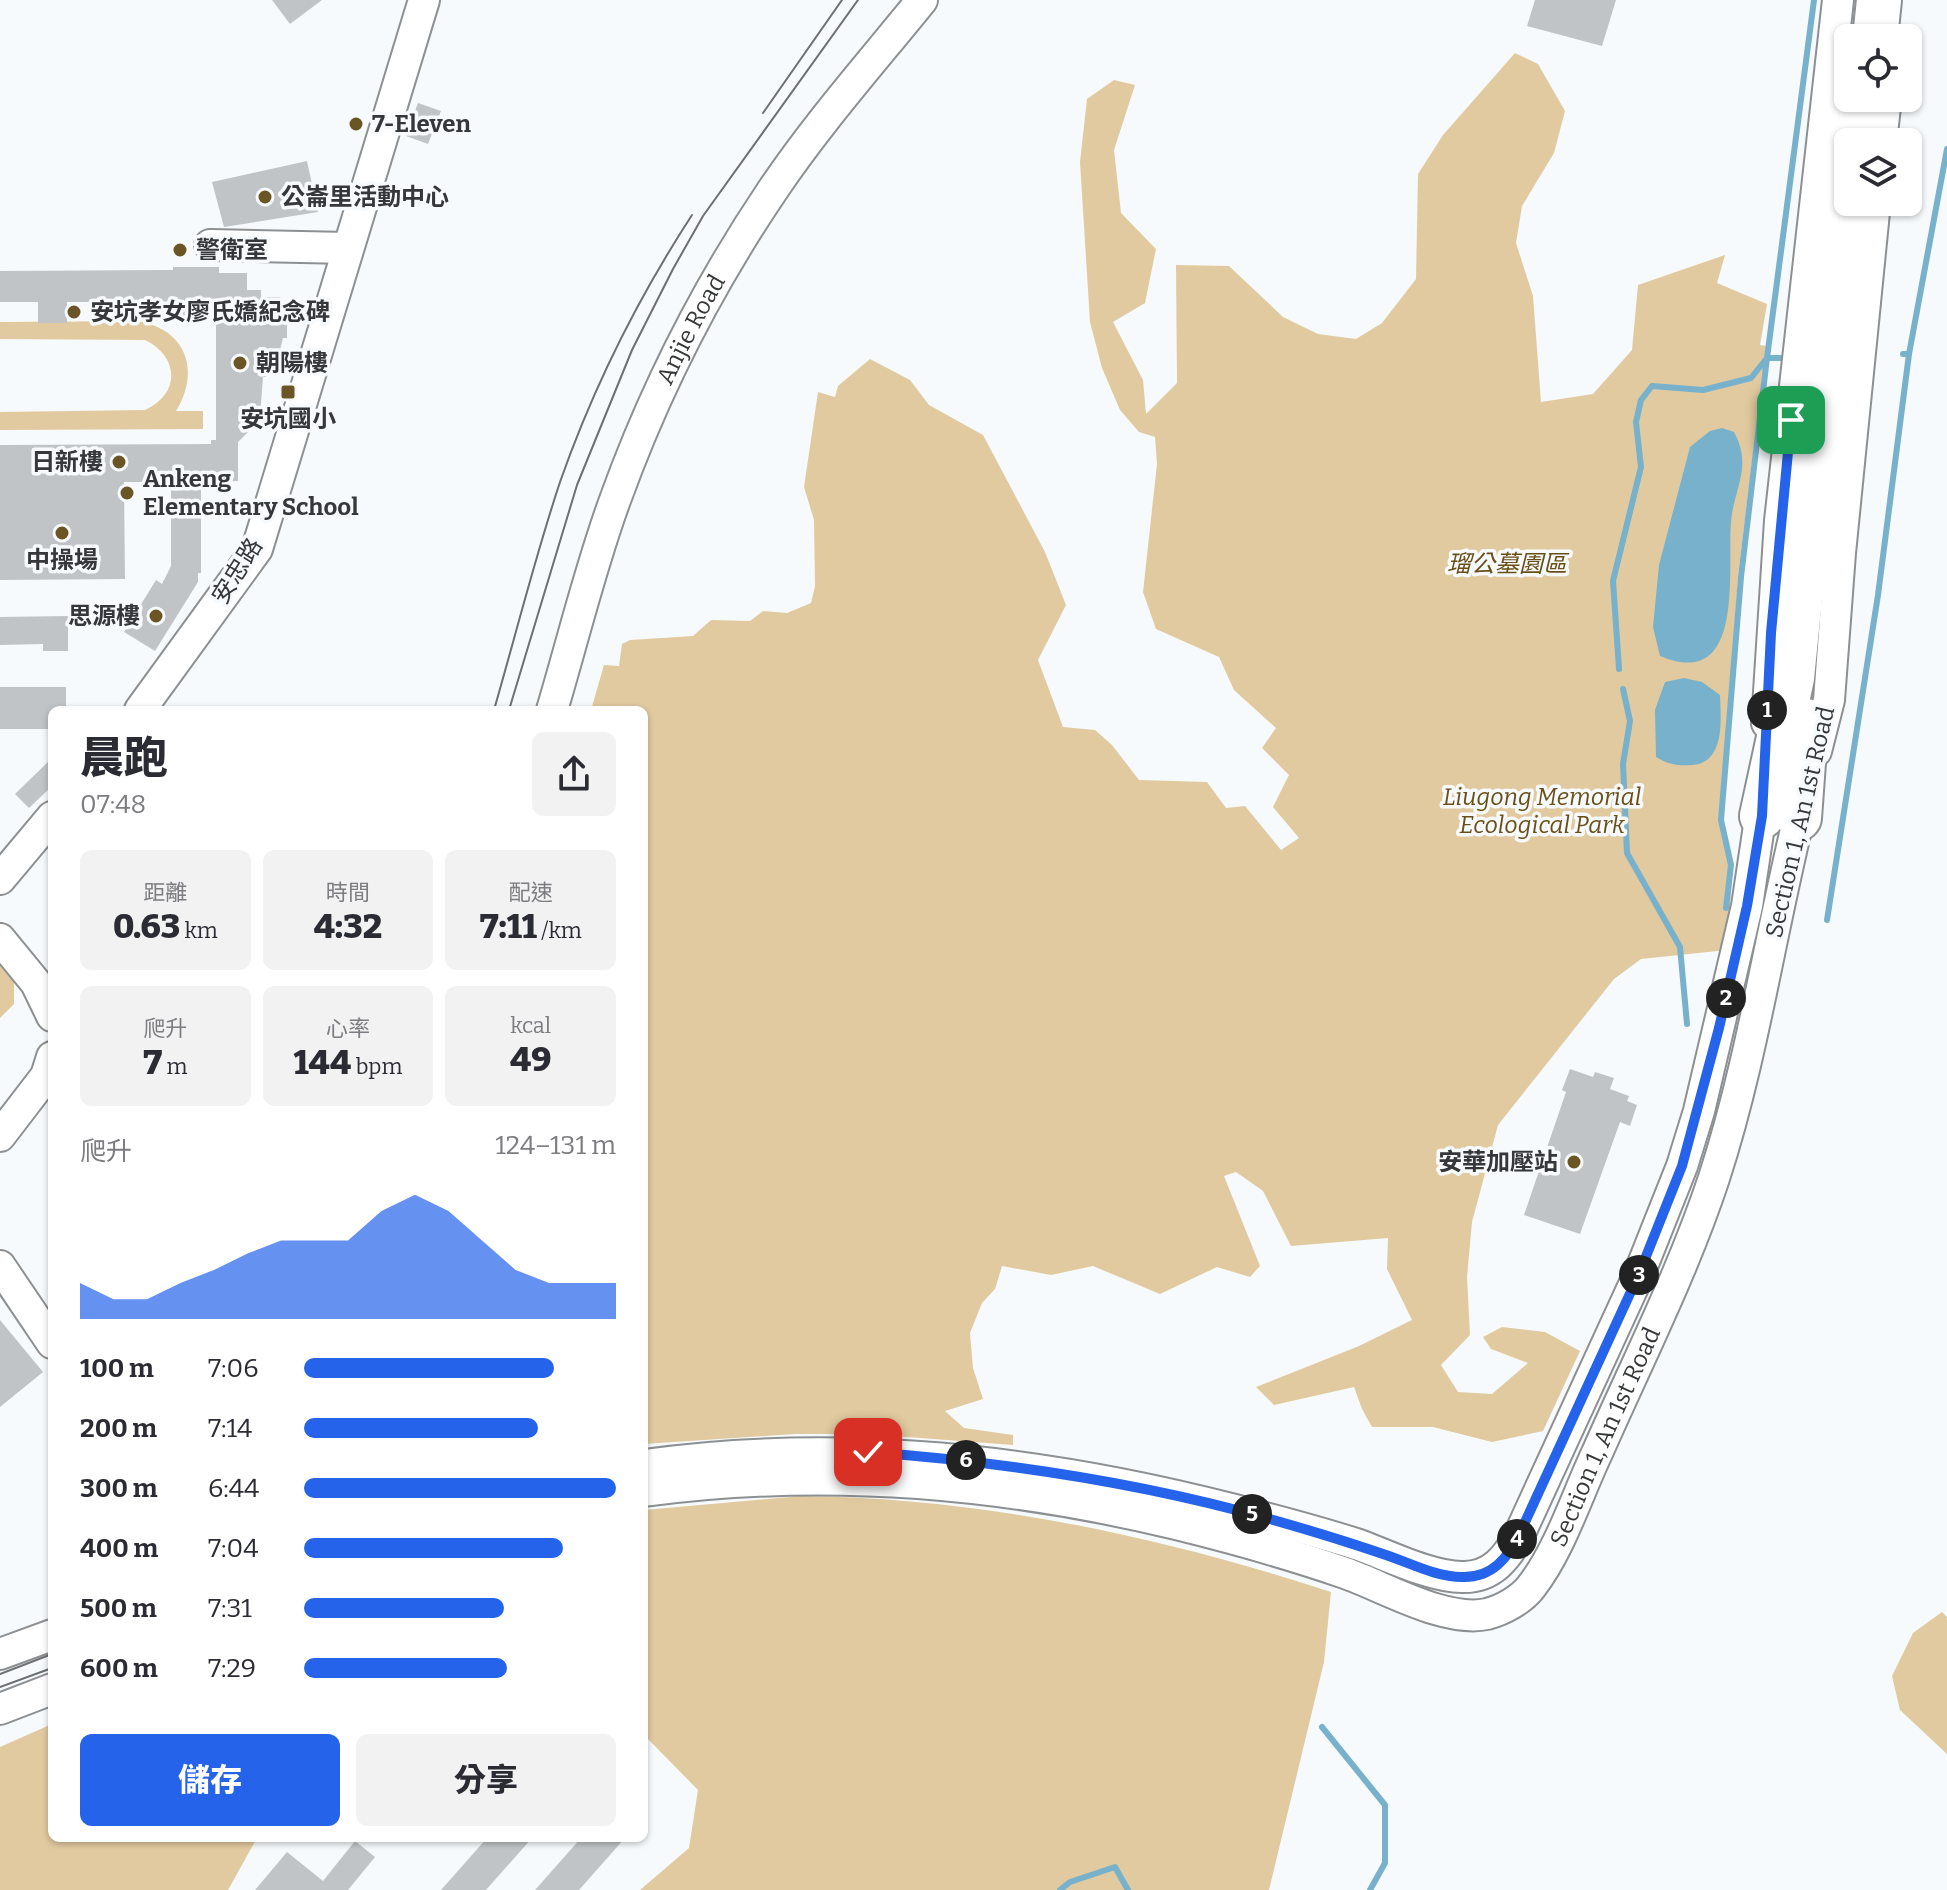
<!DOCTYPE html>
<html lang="zh-TW">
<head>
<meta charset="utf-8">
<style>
  :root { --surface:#fff; --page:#f2f2f3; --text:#2b2b33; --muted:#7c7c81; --accent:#2563eb }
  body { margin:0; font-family:Bitter,"Noto Sans TC",serif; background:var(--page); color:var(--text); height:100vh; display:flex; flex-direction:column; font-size:30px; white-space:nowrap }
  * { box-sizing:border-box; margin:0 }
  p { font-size:26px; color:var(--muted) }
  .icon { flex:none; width:44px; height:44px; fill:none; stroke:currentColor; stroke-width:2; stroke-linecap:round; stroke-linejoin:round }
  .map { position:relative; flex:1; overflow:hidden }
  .panel { position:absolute; left:48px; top:706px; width:600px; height:1136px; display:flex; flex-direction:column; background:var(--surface); border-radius:12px; box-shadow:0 2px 6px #0004 }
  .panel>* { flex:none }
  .controls { position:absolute; left:1834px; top:24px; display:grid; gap:16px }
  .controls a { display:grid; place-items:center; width:88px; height:88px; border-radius:12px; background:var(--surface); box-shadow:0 2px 6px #0004; font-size:40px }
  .pin { position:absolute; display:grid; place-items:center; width:68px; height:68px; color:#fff; margin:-34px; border-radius:16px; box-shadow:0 4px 12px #0006 }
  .km { position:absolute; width:40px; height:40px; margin:-20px; border-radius:50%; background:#222; color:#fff; font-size:22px; line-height:40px; text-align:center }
  .round { display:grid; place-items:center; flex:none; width:84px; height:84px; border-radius:12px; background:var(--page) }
  .overview { display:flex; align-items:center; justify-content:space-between; height:136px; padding:0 32px }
  h1 { font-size:44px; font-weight:800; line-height:60px }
  .figures { display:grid; grid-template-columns:repeat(3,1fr); gap:12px; height:136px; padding:8px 32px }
  .figures div { display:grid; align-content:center; border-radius:12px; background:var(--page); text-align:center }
  .figures b { font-size:34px; font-weight:800 }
  .figures small { font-size:22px; font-weight:400 }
  .figures p { font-size:22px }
  .chart { height:224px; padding:16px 32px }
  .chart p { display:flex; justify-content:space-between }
  .chart svg { width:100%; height:144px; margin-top:8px; fill:var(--accent); opacity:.7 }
  .action { display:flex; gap:16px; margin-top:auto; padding:16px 32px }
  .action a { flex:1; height:92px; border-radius:12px; background:var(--accent); color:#fff; font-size:32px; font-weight:800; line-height:92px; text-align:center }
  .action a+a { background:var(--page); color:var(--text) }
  ul { padding:0 32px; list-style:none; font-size:26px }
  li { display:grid; grid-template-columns:128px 96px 1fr; align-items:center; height:60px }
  li i { height:20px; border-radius:10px; background:var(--accent) }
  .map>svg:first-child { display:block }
  .green { fill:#e1ca9f }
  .water { fill:#78b1cb }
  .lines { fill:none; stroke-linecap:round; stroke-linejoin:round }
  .stream { stroke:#78b1cb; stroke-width:6 }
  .building { fill:#c0c4c6 }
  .minor-casing { stroke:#8c9092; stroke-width:34 }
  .highway-casing { stroke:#8c9092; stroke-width:48 }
  .minor { stroke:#fff; stroke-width:30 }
  .highway { stroke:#fff; stroke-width:44 }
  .tram { stroke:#6d6f70; stroke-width:2 }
  .route-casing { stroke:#fff; stroke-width:16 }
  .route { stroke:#2563eb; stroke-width:10 }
  .poi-dot { fill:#6c5525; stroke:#f6fafc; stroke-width:3 }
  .labels { text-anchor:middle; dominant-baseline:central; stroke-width:7; stroke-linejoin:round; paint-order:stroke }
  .poi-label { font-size:24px; font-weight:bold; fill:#353738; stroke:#f6fafc; text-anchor:start }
  .street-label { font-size:24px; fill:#353738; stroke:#f6fafc }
  .park-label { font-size:24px; font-style:italic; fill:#6a5017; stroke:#f6fafc }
</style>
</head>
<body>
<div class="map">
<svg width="1947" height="1890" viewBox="0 0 1947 1890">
  <rect width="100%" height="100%" fill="#f6fafc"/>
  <path class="green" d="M1515,53L1538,64L1565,111L1554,153L1522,206L1516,243L1533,296L1541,402L1593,394L1632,350L1638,285L1725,255L1717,283L1767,304L1760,345L1766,346L1738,577L1720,820L1732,879L1727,950L1641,959L1614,979L1498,1125L1472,1222L1467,1277L1470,1335L1441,1365L1458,1392L1492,1394L1528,1363L1491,1349L1483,1337L1502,1327L1545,1332L1580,1351L1543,1431L1492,1442L1433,1427H1372L1362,1409L1354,1387L1274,1405L1256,1387L1359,1346L1412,1320L1387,1269L1388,1238L1291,1246L1263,1191L1236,1172L1224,1176L1260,1266L1250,1277L1217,1267L1160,1294L1093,1266L1051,1275L1002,1266L995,1289L982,1303L970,1333L973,1368L983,1399L945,1411L964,1428L1013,1435V1445L868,1434H795L644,1444V710H591L604,665L619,666L622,644L630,640L693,636L711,620L750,621L763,611L787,613L811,603L815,586L814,520L804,487L818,392L835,397L838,386L870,359L910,380L929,405L983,435L1045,552L1066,605L1038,660L1063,727L1095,730L1112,745L1139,780L1207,782L1226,808L1245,806L1281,850L1299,838L1273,807L1289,775L1262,748L1276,728L1234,690L1219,657L1156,629L1143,592L1157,464L1155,437L1139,432L1120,410L1102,368L1090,322L1080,162L1087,99L1114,80L1135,85L1114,150L1121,213L1156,249L1145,303L1113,322L1143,380L1146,414L1177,383L1176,265L1229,266L1283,317L1318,334L1356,339L1382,323L1416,279L1418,174L1443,135Z
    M136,321C186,328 201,370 176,411H203V429L0,430V412L145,410C181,394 179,356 145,340L0,339V322Z
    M0,965L14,976V1004L0,1018Z
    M801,1496C983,1498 1159,1536 1331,1592L1324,1662L1269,1890H640L689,1848L698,1790L644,1735V1510Z
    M1942,1612L1947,1617V1754L1900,1710L1892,1676L1913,1633Z
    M52,1724V1838H257L228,1890H0V1747Z"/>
  <path class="water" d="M1722,428L1734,432C1753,467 1734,487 1731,522C1727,571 1746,692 1660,656L1653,627L1659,565L1690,447L1710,431Z
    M1684,678L1702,682L1720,695C1721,720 1725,762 1693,765C1677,766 1670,765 1656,757L1655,710L1665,682Z"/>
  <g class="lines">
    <path class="stream" d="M1903,354H1909L1947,149
      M1619,669L1613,581L1641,467L1636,422L1641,400L1652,386L1703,390L1751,378L1767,358L1814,0
      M1623,689L1630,721L1623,764L1627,853L1680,947L1687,1024
      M1726,908L1731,865L1721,820L1741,577L1767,358H1790
      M1827,920L1878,595L1909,354
      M1322,1727L1385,1805V1863L1370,1890
      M1060,1890L1070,1882L1115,1867L1128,1890"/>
  </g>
  <path class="building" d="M272,0H322L290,24Z
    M1535,0H1616L1602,46L1527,26Z
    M418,103L441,111L428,144L406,136Z
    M307,161L318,212L224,227L212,182Z
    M173,267H219V273H247V290H261V297H280L283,310H287V338H283L280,350H266V377H263L259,429H251L238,442V481L201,482V573H198V582L155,651L124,632L156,580L162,584L171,566V482H124L125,579L0,580V445L211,444V440H216V316L154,317V302H67V323H38V302H0V271L166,270H173Z
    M68,616V651H43V644L0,645V617Z
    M0,687H66V710H52V729H0Z
    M52,758V786L29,808L15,794Z
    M1570,1069L1593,1077L1595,1072L1614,1078L1610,1089L1629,1096L1627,1101L1637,1105L1630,1126L1620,1122L1580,1234L1524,1215L1566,1092L1562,1090Z
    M0,1320L43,1372L0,1407Z
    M487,1838H532L486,1890H441Z
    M581,1838H625L579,1890H535Z
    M355,1841L375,1857L348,1890H255L287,1852L323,1881Z"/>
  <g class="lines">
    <g class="minor-casing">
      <g id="minor">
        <path d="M1881,142L1886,98"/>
        <path d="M210,245L348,248"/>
        <path d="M140,710L257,549L424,0"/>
        <path id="s1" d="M552,710C573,640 590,568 615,500C654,392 708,286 772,191C817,124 871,63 922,0"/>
        <path d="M1767,723L1780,521L1838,0"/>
        <path d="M1816,751L1829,700L1840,553L1875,202"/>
        <path d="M0,879L52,817"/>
        <path d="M0,939L36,983L52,1016"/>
        <path d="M0,1136L46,1076L52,1057"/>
        <path d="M0,1266L52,1343"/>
        <path d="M644,1465C840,1438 1040,1460 1231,1509C1273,1520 1317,1531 1359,1545C1389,1556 1431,1577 1462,1577C1492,1578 1508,1557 1520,1533L1639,1274L1682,1166L1699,1111L1747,906L1763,799"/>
        <path id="s2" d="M644,1491C822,1467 1002,1482 1176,1524C1233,1538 1290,1554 1345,1573C1385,1587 1445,1623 1487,1614C1503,1610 1522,1599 1531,1587C1560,1550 1577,1495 1597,1453C1637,1362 1683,1272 1714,1178C1754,1055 1771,926 1803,801"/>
        <path d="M0,1654L52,1635"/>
        <path d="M0,1709L52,1689"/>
      </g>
    </g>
    <g class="highway-casing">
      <path id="highway" d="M1875,38L1879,0
        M1762,816L1792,678L1850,98
        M1799,818L1806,721"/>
    </g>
    <use href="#minor" class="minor"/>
    <use href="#highway" class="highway"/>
    <path class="tram" d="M763,113L842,0
      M494,710C516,634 535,557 560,482C593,388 638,298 692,215
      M509,710L577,485L632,350L673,269L703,216L858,0
      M0,1674L52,1654
      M0,1687L52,1668"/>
  </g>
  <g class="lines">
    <g class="route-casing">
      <path id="route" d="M868,1452C1004,1462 1138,1482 1270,1519C1309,1530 1348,1542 1386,1555C1410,1563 1436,1577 1462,1577C1492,1578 1508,1558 1520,1533L1639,1274L1682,1166L1719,1028L1747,906L1762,816L1771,633L1791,420"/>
    </g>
    <use href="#route" class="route"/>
  </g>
  <g class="poi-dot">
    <circle cx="356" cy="124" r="8"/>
    <circle cx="265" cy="197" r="8"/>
    <circle cx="180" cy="250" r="8"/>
    <circle cx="74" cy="312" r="8"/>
    <circle cx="240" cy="363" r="8"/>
    <rect x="280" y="384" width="16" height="16" rx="4"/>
    <circle cx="119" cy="462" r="8"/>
    <circle cx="127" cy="493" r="8"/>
    <circle cx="62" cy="533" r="8"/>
    <circle cx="156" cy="616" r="8"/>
    <circle cx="1574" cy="1162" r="8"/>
  </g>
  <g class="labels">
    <g class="poi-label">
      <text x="372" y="124">7-Eleven</text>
      <text x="281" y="197">公崙里活動中心</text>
      <text x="196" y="250">警衛室</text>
      <text x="90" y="312">安坑孝女廖氏嬌紀念碑</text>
      <text x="256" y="363">朝陽樓</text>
      <text x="288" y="419" text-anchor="middle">安坑國小</text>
      <text x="103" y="462" text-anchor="end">日新樓</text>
      <text x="143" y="479">Ankeng<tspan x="143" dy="28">Elementary School</tspan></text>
      <text x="62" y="560" text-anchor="middle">中操場</text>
      <text x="140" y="616" text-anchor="end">思源樓</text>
      <text x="1558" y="1162" text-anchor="end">安華加壓站</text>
    </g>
    <g class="street-label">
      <text stroke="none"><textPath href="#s1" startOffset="406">Anjie Road</textPath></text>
      <text transform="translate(237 571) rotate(-58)">安忠路</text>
      <text transform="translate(1800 822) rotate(-77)">Section 1, An 1st Road</text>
      <text stroke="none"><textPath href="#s2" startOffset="1082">Section 1, An 1st Road</textPath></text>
    </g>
    <g class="park-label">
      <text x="1507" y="564">瑠公墓園區</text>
      <text x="1542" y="797">Liugong Memorial<tspan x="1542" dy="28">Ecological Park</tspan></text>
    </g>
  </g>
</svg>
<div class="controls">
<a><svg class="icon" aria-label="locate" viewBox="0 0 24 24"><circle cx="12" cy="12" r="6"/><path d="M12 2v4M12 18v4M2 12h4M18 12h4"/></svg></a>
<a><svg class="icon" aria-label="layers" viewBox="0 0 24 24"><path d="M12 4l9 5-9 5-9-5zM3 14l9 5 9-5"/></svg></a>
</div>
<div class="pin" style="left:1791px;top:420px;background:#1e9e55"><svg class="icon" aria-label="arrive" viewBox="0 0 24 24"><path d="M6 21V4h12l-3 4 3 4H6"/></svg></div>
<div class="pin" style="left:868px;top:1452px;background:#d93025"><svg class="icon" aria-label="check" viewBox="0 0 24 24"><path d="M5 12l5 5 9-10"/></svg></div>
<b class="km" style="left:1767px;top:710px">1</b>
<b class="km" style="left:1726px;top:998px">2</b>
<b class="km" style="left:1639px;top:1275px">3</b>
<b class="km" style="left:1517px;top:1539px">4</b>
<b class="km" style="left:1252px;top:1514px">5</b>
<b class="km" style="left:966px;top:1460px">6</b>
<section class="panel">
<div class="overview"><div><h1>晨跑</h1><p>07:48</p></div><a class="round"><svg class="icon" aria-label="share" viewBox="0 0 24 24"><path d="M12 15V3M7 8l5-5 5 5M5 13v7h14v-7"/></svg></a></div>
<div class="figures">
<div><p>距離</p><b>0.63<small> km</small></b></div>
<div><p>時間</p><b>4:32</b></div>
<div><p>配速</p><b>7:11<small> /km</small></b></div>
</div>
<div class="figures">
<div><p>爬升</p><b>7<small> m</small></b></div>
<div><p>心率</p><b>144<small> bpm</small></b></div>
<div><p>kcal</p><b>49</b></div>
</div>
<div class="chart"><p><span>爬升</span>124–131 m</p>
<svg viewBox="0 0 160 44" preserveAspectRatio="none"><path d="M0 44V33L10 38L20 38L30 33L40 29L50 24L60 20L70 20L80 20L90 11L100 6L110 11L120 20L130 29L140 33L150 33L160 33V44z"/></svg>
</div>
<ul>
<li><b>100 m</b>7:06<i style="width:80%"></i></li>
<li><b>200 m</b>7:14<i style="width:75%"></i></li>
<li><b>300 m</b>6:44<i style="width:100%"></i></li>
<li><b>400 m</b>7:04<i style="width:83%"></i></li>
<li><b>500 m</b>7:31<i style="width:64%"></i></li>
<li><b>600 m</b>7:29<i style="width:65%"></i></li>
</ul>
<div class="action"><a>儲存</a><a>分享</a></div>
</section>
</div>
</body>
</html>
